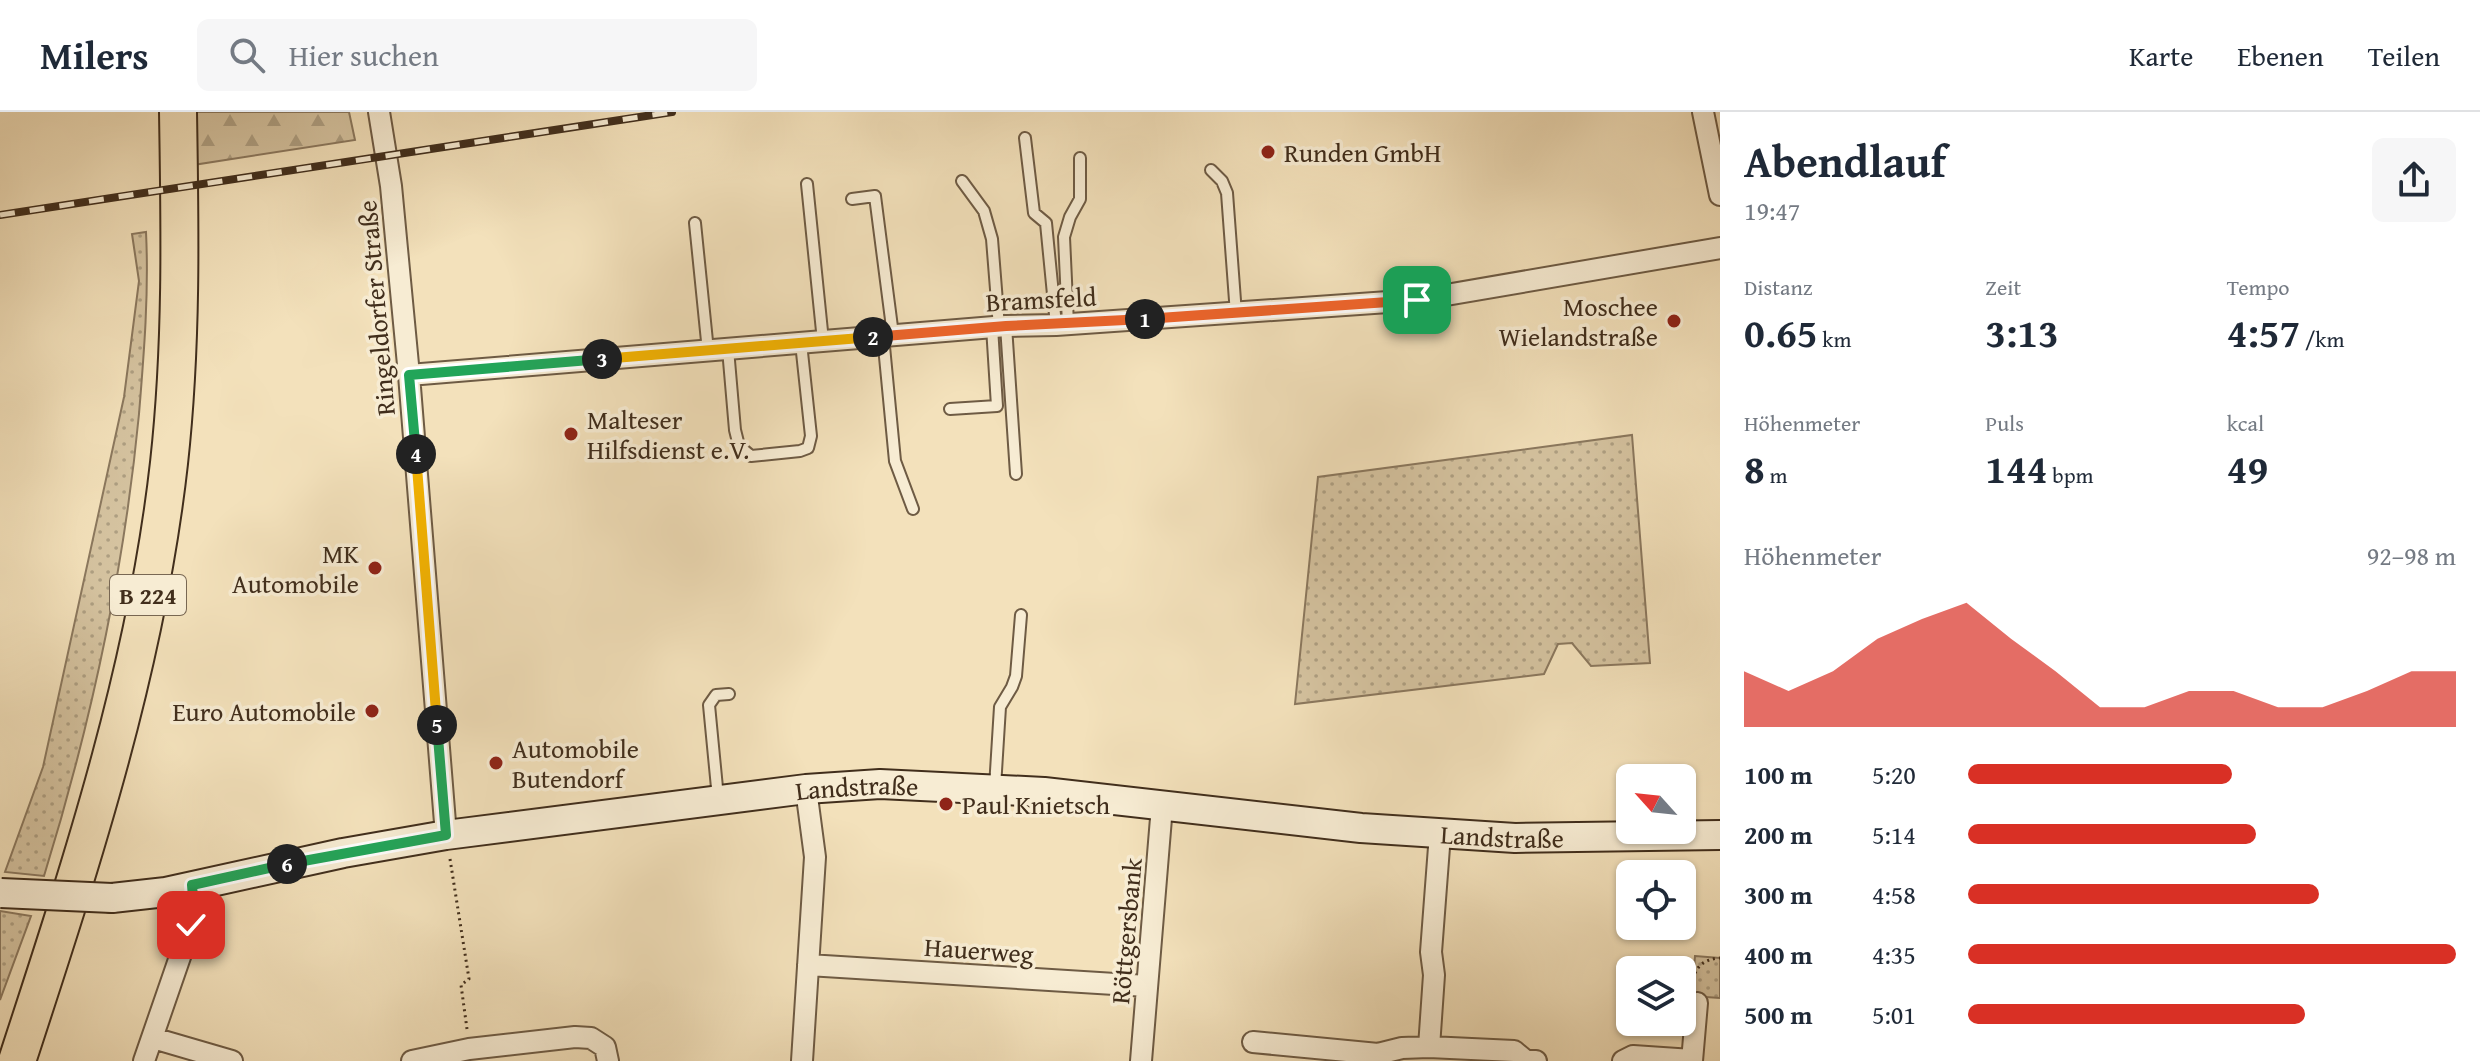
<!DOCTYPE html>
<html lang="de">
<head>
<meta charset="utf-8">
<style>
  :root { --surface:#fff; --page:#f6f6f7; --text:#1f2937; --muted:#747a83; --line:#e0e1e3; --accent:#d93025 }
  body { margin:0; font-family:"Gentium Book Plus",serif; background:var(--page); color:var(--text); height:100vh; display:flex; flex-direction:column; font-size:30px; white-space:nowrap }
  * { box-sizing:border-box; margin:0 }
  p { font-size:26px; color:var(--muted) }
  .icon { flex:none; width:44px; height:44px; fill:none; stroke:currentColor; stroke-width:2; stroke-linecap:round; stroke-linejoin:round }
  .map { position:relative; flex:1; overflow:hidden }
  .side { display:flex; flex-direction:column; background:var(--surface); width:760px }
  .side>* { flex:none }
  .needle { width:52px; rotate:297deg }
  .controls { position:absolute; left:1616px; top:652px; display:grid; gap:16px }
  .controls a { display:grid; place-items:center; width:80px; height:80px; border-radius:12px; background:var(--surface); box-shadow:0 2px 6px #0004; font-size:40px }
  .pin { position:absolute; display:grid; place-items:center; width:68px; height:68px; color:#fff; margin:-34px; border-radius:16px; box-shadow:0 4px 12px #0006 }
  .km { position:absolute; width:40px; height:40px; margin:-20px; border-radius:50%; background:#222; color:#fff; font-size:22px; line-height:40px; text-align:center }
  .round { display:grid; place-items:center; flex:none; width:84px; height:84px; border-radius:12px; background:var(--page) }
  .headline { display:flex; align-items:center; justify-content:space-between; height:136px; padding:0 24px }
  h1 { font-size:44px; font-weight:800; line-height:60px }
  .figures { display:grid; grid-template-columns:repeat(3,1fr); gap:12px; height:136px; padding:8px 24px }
  .figures div { display:grid; align-content:center }
  .figures b { font-size:40px; font-weight:800 }
  .figures small { font-size:22px; font-weight:400 }
  .figures p { font-size:22px }
  .chart { height:224px; padding:16px 24px }
  .chart p { display:flex; justify-content:space-between }
  .chart svg { width:100%; height:144px; margin-top:8px; fill:var(--accent); opacity:.7 }
  ul { padding:0 24px; list-style:none; font-size:26px }
  li { display:grid; grid-template-columns:128px 96px 1fr; align-items:center; height:60px }
  li i { height:20px; border-radius:10px; background:var(--accent) }
  header { display:flex; align-items:center; gap:48px; box-sizing:border-box; height:112px; padding:0 40px; background:var(--surface); border-bottom:2px solid var(--line) }
  header strong { font-size:38px }
  nav { display:flex; gap:44px; margin-inline-start:auto; font-size:28px }
  .search { width:560px; height:72px; background:var(--page); display:flex; align-items:center; gap:20px; box-sizing:border-box; padding:0 28px; border-radius:12px; color:var(--muted); font-size:30px }
  main { display:flex; flex:1; min-height:0 }
  .map>svg:first-child { display:block }
  .green { fill:url(#green-dots); stroke:#8b785e; stroke-width:2 }
  .forest { fill:url(#forest-firs); stroke:#8b785e; stroke-width:2 }
  .lines { fill:none; stroke-linecap:round; stroke-linejoin:round }
  .lane-casing { stroke:#6e5b44; stroke-width:14 }
  .street-casing { stroke:#6e5b44; stroke-width:24 }
  .secondary-casing { stroke:#412e1c; stroke-width:32 }
  .highway-casing { stroke:#412e1c; stroke-width:40 }
  .path { stroke:#412e1c; stroke-width:3; stroke-dasharray:2 4; stroke-linecap:butt }
  .lane { stroke:#f7ecd3; stroke-width:10 }
  .street { stroke:#f7ecd3; stroke-width:20 }
  .secondary { stroke:#f7ecd3; stroke-width:28 }
  .highway { stroke:#f3e1bb; stroke-width:36 }
  .rail-casing { stroke:#412e1c; stroke-width:8 }
  .rail { stroke:#f7ecd3; stroke-width:5; stroke-dasharray:15; stroke-linecap:butt }
  .secondary-bridge-casing { stroke:#412e1c; stroke-width:32; stroke-linecap:butt }
  .secondary-bridge { stroke:#f7ecd3; stroke-width:28 }
  .split-1-casing { stroke:#fff; stroke-width:16 }
  .split-2-casing { stroke:#fff; stroke-width:16 }
  .split-3-casing { stroke:#fff; stroke-width:16 }
  .split-4-casing { stroke:#fff; stroke-width:16 }
  .split-5-casing { stroke:#fff; stroke-width:16 }
  .split-6-casing { stroke:#fff; stroke-width:16 }
  .split-7-casing { stroke:#fff; stroke-width:16 }
  .split-1 { stroke:#f0652b; stroke-width:10 }
  .split-2 { stroke:#f0652b; stroke-width:10 }
  .split-3 { stroke:#f5b400; stroke-width:10 }
  .split-4 { stroke:#22a559; stroke-width:10 }
  .split-5 { stroke:#f5b400; stroke-width:10 }
  .split-6 { stroke:#22a559; stroke-width:10 }
  .split-7 { stroke:#22a559; stroke-width:10 }
  .poi-dot { fill:#8f2418; stroke:#f7ecd3; stroke-width:3 }
  .labels { text-anchor:middle; dominant-baseline:central; stroke-width:7; stroke-linejoin:round; paint-order:stroke }
  .shield { fill:#f7ecd3; stroke:#786753; stroke-width:2 }
  .shield-label { font-size:24px; font-weight:bold; fill:#412e1c }
  .poi-label { font-size:26px; fill:#412e1c; stroke:#f7ecd3; text-anchor:start }
  .street-label { font-size:26px; fill:#412e1c; stroke:#f7ecd3 }
</style>
</head>
<body>
<header>
<strong>Milers</strong>
<div class="search"><svg class="icon" aria-label="search" viewBox="0 0 24 24"><circle cx="10" cy="10" r="6"/><path d="M15 15l6 6"/></svg>Hier suchen</div>
<nav><a>Karte</a><a>Ebenen</a><a>Teilen</a></nav>
</header>
<main>
<div class="map">
<svg width="1720" height="949" viewBox="0 0 1720 949">
  <defs>
    <pattern id="green-dots" width="8" height="8" patternUnits="userSpaceOnUse" patternTransform="scale(2)"><rect width="8" height="8" fill="#d5c3a0"/><path d="M2 2h.1M6 6h.1" fill="none" stroke="#ae9f82" stroke-width="1.8" stroke-linecap="round"/></pattern>
    <pattern id="forest-firs" width="22" height="20" patternUnits="userSpaceOnUse" patternTransform="scale(2)"><rect width="22" height="20" fill="#d5c3a0"/><path d="M5 1l3.5 6h-7zM16 11l3.5 6h-7z" fill="#ae9f82"/></pattern>
  </defs>
  <rect width="100%" height="100%" fill="#f3e1bb"/>
  <filter id="stains"><feTurbulence type="fractalNoise" baseFrequency=".0025" numOctaves="4"/><feColorMatrix values="0 0 0 0 .2 0 0 0 0 .09 0 0 0 0 .02 0 0 0 .5 -.17"/></filter>
  <radialGradient id="worn" r=".72"><stop offset=".6" stop-color="#630" stop-opacity="0"/><stop offset="1" stop-color="#630" stop-opacity=".3"/></radialGradient>
  <path class="green" d="M146,120C149,181 144,241 139,302C124,459 91,612 44,764L5,760L43,655L124,285L139,169L132,122Z
    M1632,323L1650,551L1591,554L1572,531L1558,532L1544,562L1295,592L1318,365Z
    M0,799L31,804L0,888Z
    M1695,844L1720,846V886L1692,884Z"/>
  <path class="forest" d="M192,0H349L355,28L193,53Z"/>
  <g class="lines">
    <g class="lane-casing">
      <path id="lane" d="M1025,26L1034,101L1046,111L1056,213
        M1211,58L1222,69L1227,81L1236,202
        M962,69L984,99L992,127L999,215
        M807,72L823,229
        M852,87L875,84L893,223
        M695,111L708,239
        M1068,212L1064,125L1070,105L1080,87V46
        M1006,214L1016,362
        M883,224L895,349L913,397
        M728,237L735,318L739,334L751,344L800,339L808,336L811,324L801,231
        M950,297L997,294L992,215
        M995,675L1000,595L1012,575L1016,564L1021,503
        M718,686L709,593L716,583L729,582"/>
    </g>
    <g class="street-casing">
      <path id="street" d="M379,0L391,74L409,263L446,723
        M1703,0L1720,83
        M409,263L1006,214L1056,213L1417,188L1720,136
        M808,853L1147,874
        M153,926L232,949
        M1253,930L1378,942L1377,949
        M1429,935L1514,939L1526,949H1536
        M1378,942L1402,936L1429,935L1434,863L1431,840L1440,722
        M144,949L191,813L194,797L192,773
        M412,949L469,937L575,925L591,926L605,935L608,949
        M802,949L815,745L806,677
        M1141,949L1162,694
        M1623,949L1633,944L1692,948
        M1692,949L1697,891"/>
    </g>
    <g class="secondary-casing">
      <g id="secondary">
        <path id="s1" d="M112,786L166,780L343,741L446,723L806,677L880,672L1044,680L1361,716L1515,726L1720,723"/>
      </g>
    </g>
    <g class="highway-casing">
      <path id="highway" d="M17,949C81,753 146,557 169,351C182,234 180,117 178,0"/>
    </g>
    <path class="path" d="M450,747L469,867L461,873L467,917
      M1693,873C1693,856 1703,847 1720,846"/>
    <use href="#lane" class="lane"/>
    <use href="#street" class="street"/>
    <use href="#secondary" class="secondary"/>
    <use href="#highway" class="highway"/>
    <g class="rail-casing">
      <path id="rail" d="M0,103L672,0"/>
    </g>
    <use href="#rail" class="rail"/>
    <g class="secondary-bridge-casing">
      <path id="secondary-bridge" d="M1,781L112,786"/>
    </g>
    <use href="#secondary-bridge" class="secondary-bridge"/>
  </g>
  <g class="lines">
    <g class="split-1-casing">
      <path id="split-1" d="M1145,207L1417,188"/>
    </g>
    <g class="split-2-casing">
      <path id="split-2" d="M873,225L1006,214L1145,207"/>
    </g>
    <g class="split-3-casing">
      <path id="split-3" d="M602,247L873,225"/>
    </g>
    <g class="split-4-casing">
      <path id="split-4" d="M416,342L409,263L602,247"/>
    </g>
    <g class="split-5-casing">
      <path id="split-5" d="M416,342L437,613"/>
    </g>
    <g class="split-6-casing">
      <path id="split-6" d="M287,752L446,723L437,613"/>
    </g>
    <g class="split-7-casing">
      <path id="split-7" d="M191,813L194,797L192,773L287,752"/>
    </g>
    <use href="#split-1" class="split-1"/>
    <use href="#split-2" class="split-2"/>
    <use href="#split-3" class="split-3"/>
    <use href="#split-4" class="split-4"/>
    <use href="#split-5" class="split-5"/>
    <use href="#split-6" class="split-6"/>
    <use href="#split-7" class="split-7"/>
  </g>
  <g class="poi-dot">
    <circle cx="1268" cy="40" r="8"/>
    <circle cx="1674" cy="209" r="8"/>
    <circle cx="571" cy="322" r="8"/>
    <circle cx="375" cy="456" r="8"/>
    <circle cx="372" cy="599" r="8"/>
    <circle cx="496" cy="651" r="8"/>
    <circle cx="946" cy="692" r="8"/>
  </g>
  <g class="labels">
    <rect class="shield" x="110" y="463" width="76" height="40" rx="6"/>
    <g class="shield-label">
      <text x="148" y="483">B 224</text>
    </g>
    <g class="poi-label">
      <text x="1284" y="40">Runden GmbH</text>
      <text x="1658" y="194" text-anchor="end">Moschee<tspan x="1658" dy="30">Wielandstraße</tspan></text>
      <text x="587" y="307">Malteser<tspan x="587" dy="30">Hilfsdienst e.V.</tspan></text>
      <text x="359" y="441" text-anchor="end">MK<tspan x="359" dy="30">Automobile</tspan></text>
      <text x="356" y="599" text-anchor="end">Euro Automobile</text>
      <text x="512" y="636">Automobile<tspan x="512" dy="30">Butendorf</tspan></text>
      <text x="962" y="692">Paul Knietsch</text>
    </g>
    <g class="street-label">
      <text transform="translate(1041 187) rotate(-3)">Bramsfeld</text>
      <text transform="translate(376 196) rotate(-95)">Ringeldorfer Straße</text>
      <text stroke="none"><textPath href="#s1" startOffset="754">Landstraße</textPath></text>
      <text stroke="none"><textPath href="#s1" startOffset="1402">Landstraße</textPath></text>
      <text transform="translate(1126 819) rotate(-85)">Röttgersbank</text>
      <text transform="translate(979 838) rotate(4)">Hauerweg</text>
    </g>
  </g>
  <rect width="100%" height="100%" filter="url(#stains)"/>
  <rect width="100%" height="100%" fill="url(#worn)"/>
</svg>
<div class="controls">
<a><svg class="needle" viewBox="-14 -14 28 28"><path d="M0-13l5 13h-10z" fill="#e53935"/><path d="M0 13l5-13h-10z" fill="#747a83"/></svg></a>
<a><svg class="icon" aria-label="locate" viewBox="0 0 24 24"><circle cx="12" cy="12" r="6"/><path d="M12 2v4M12 18v4M2 12h4M18 12h4"/></svg></a>
<a><svg class="icon" aria-label="layers" viewBox="0 0 24 24"><path d="M12 4l9 5-9 5-9-5zM3 14l9 5 9-5"/></svg></a>
</div>
<div class="pin" style="left:1417px;top:188px;background:#1e9e55"><svg class="icon" aria-label="arrive" viewBox="0 0 24 24"><path d="M6 21V4h12l-3 4 3 4H6"/></svg></div>
<div class="pin" style="left:191px;top:813px;background:#d93025"><svg class="icon" aria-label="check" viewBox="0 0 24 24"><path d="M5 12l5 5 9-10"/></svg></div>
<b class="km" style="left:1145px;top:207px">1</b>
<b class="km" style="left:873px;top:225px">2</b>
<b class="km" style="left:602px;top:247px">3</b>
<b class="km" style="left:416px;top:342px">4</b>
<b class="km" style="left:437px;top:613px">5</b>
<b class="km" style="left:287px;top:752px">6</b>
</div>
<section class="side">
<div class="headline"><div><h1>Abendlauf</h1><p>19:47</p></div><a class="round"><svg class="icon" aria-label="share" viewBox="0 0 24 24"><path d="M12 15V3M7 8l5-5 5 5M5 13v7h14v-7"/></svg></a></div>
<div class="figures">
<div><p>Distanz</p><b>0.65<small> km</small></b></div>
<div><p>Zeit</p><b>3:13</b></div>
<div><p>Tempo</p><b>4:57<small> /km</small></b></div>
</div>
<div class="figures">
<div><p>Höhenmeter</p><b>8<small> m</small></b></div>
<div><p>Puls</p><b>144<small> bpm</small></b></div>
<div><p>kcal</p><b>49</b></div>
</div>
<div class="chart"><p><span>Höhenmeter</span>92–98 m</p>
<svg viewBox="0 0 160 44" preserveAspectRatio="none"><path d="M0 44V27L10 33L20 27L30 17L40 11L50 6L60 17L70 27L80 38L90 38L100 33L110 33L120 38L130 38L140 33L150 27L160 27V44z"/></svg>
</div>
<ul>
<li><b>100 m</b>5:20<i style="width:54%"></i></li>
<li><b>200 m</b>5:14<i style="width:59%"></i></li>
<li><b>300 m</b>4:58<i style="width:72%"></i></li>
<li><b>400 m</b>4:35<i style="width:100%"></i></li>
<li><b>500 m</b>5:01<i style="width:69%"></i></li>
</ul>
</section>
</main>
</body>
</html>
